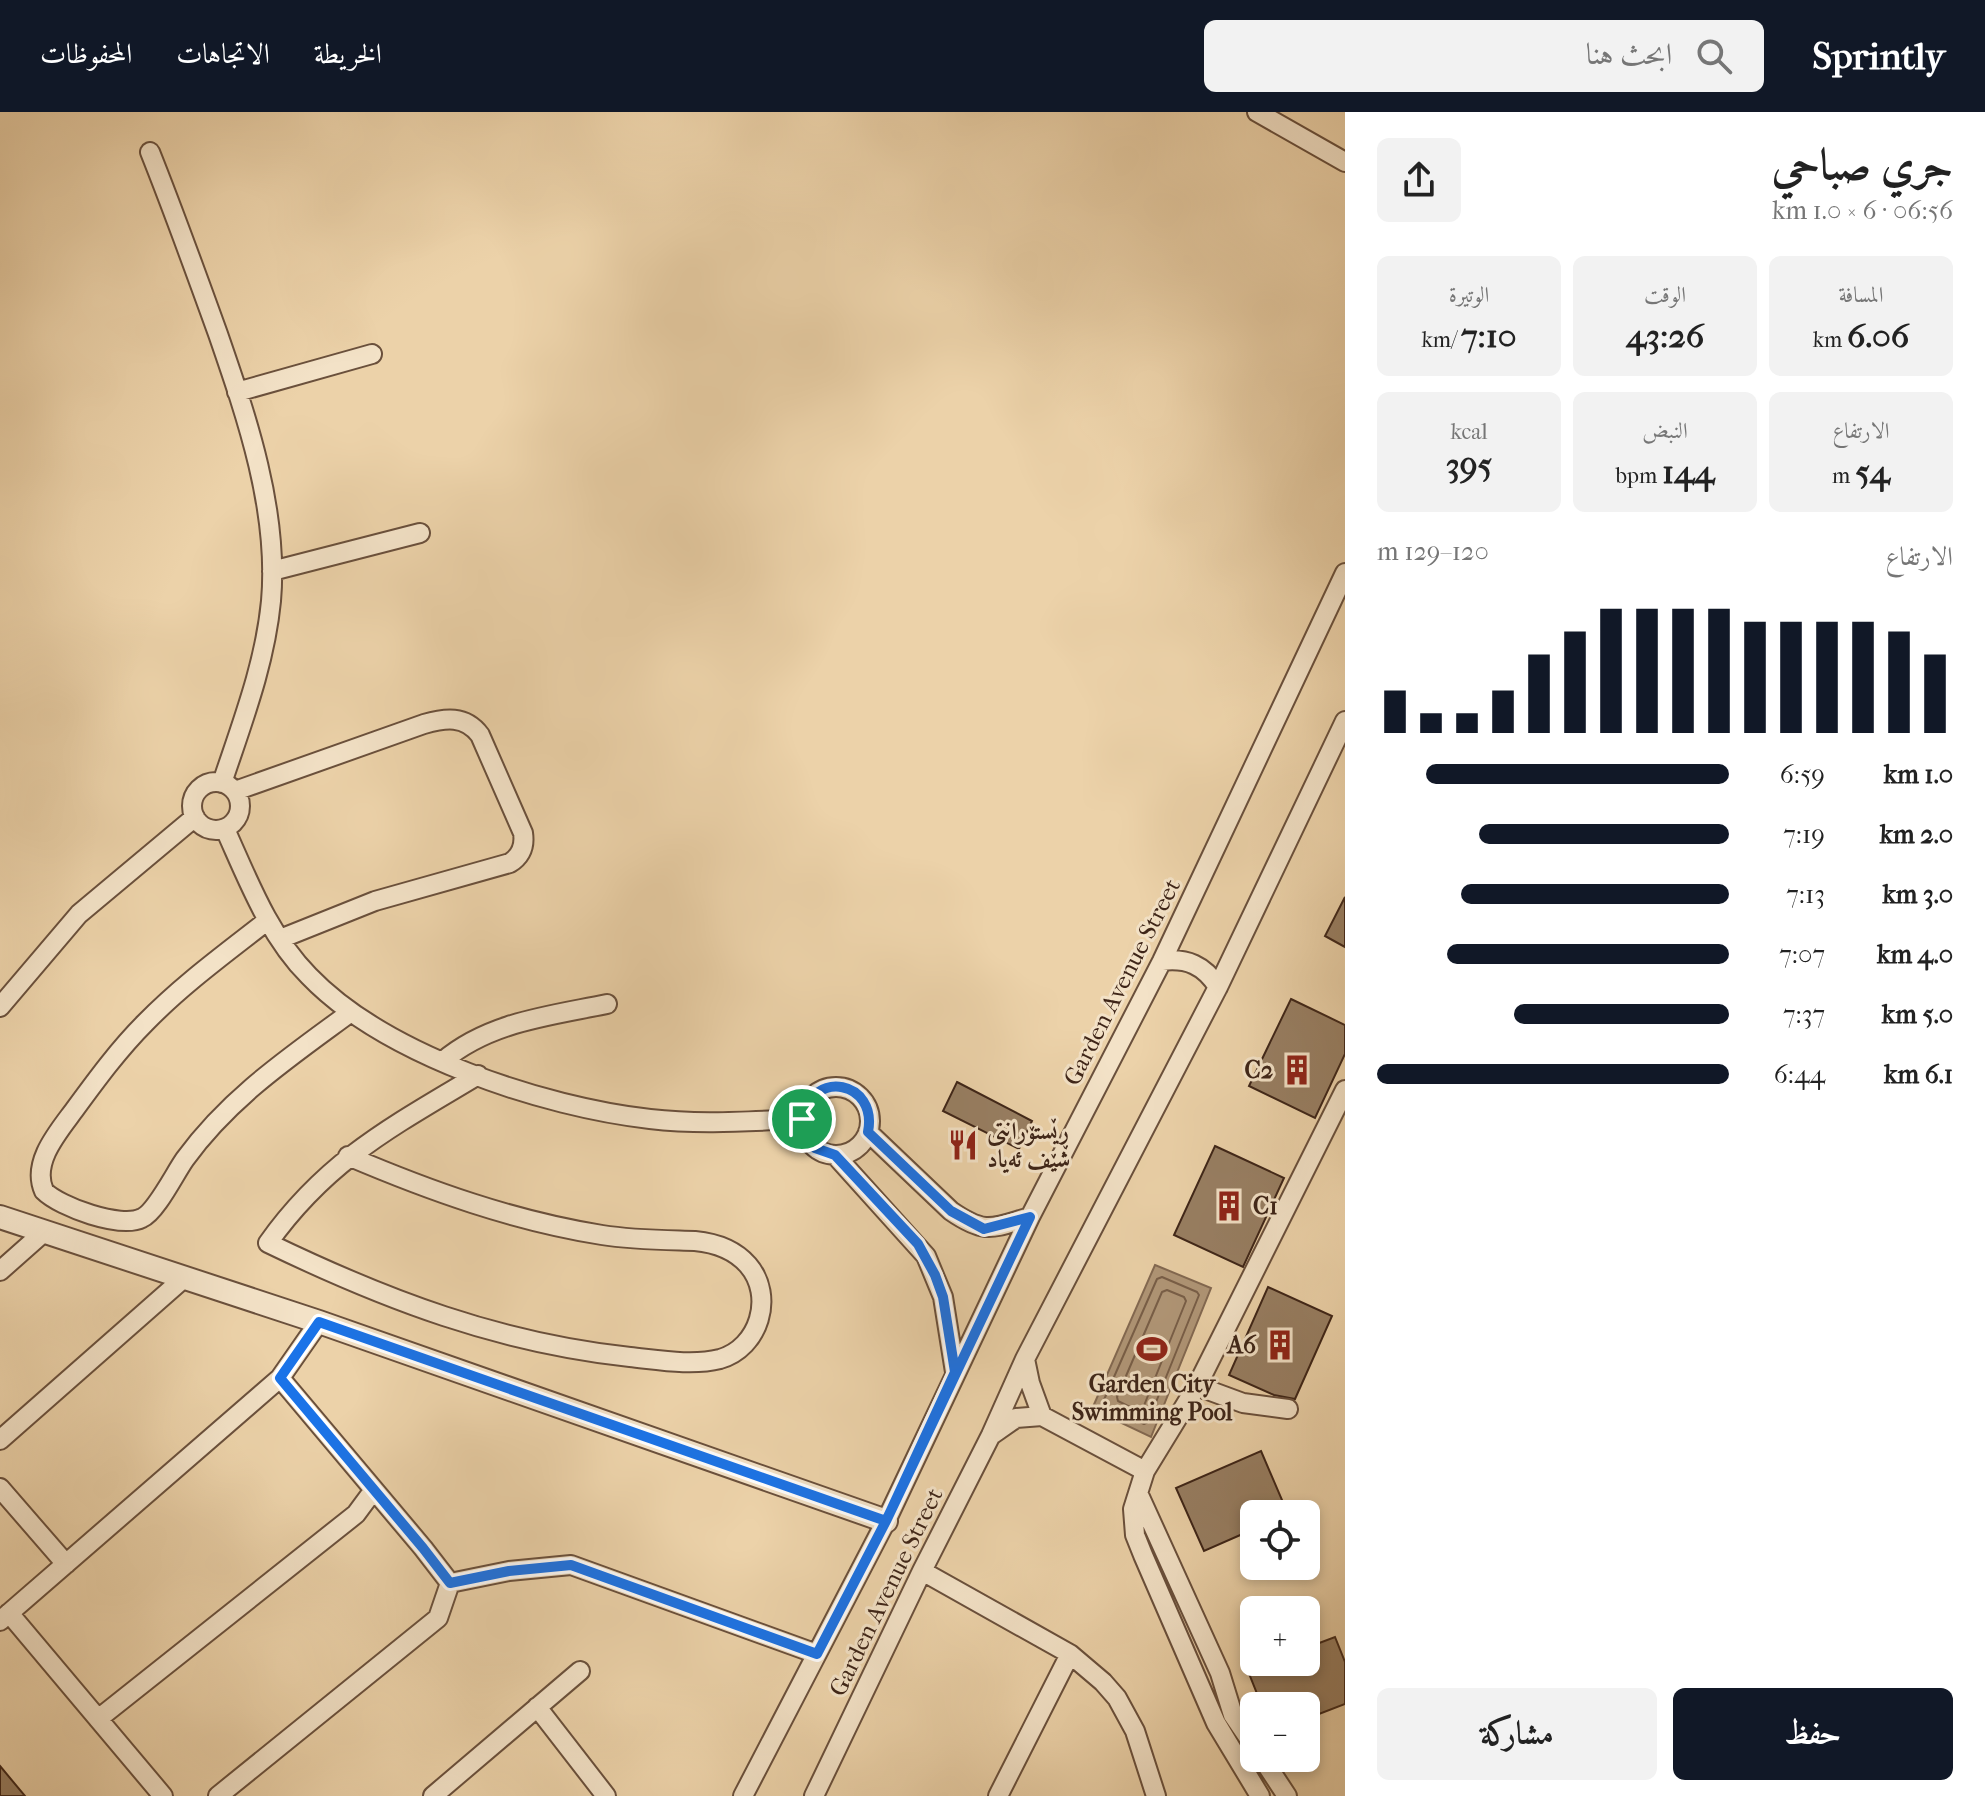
<!DOCTYPE html>
<html lang="ar">
<head>
<meta charset="utf-8">
<style>
  :root { --surface:#fff; --page:#f2f2f2; --text:#222; --muted:#767676; --accent:#111827 }
  body { margin:0; font-family:"IM FELL French Canon",Amiri,serif; background:var(--page); color:var(--text); direction:rtl; height:100vh; display:flex; flex-direction:column; font-size:30px; white-space:nowrap }
  * { box-sizing:border-box; margin:0 }
  p { font-size:26px; color:var(--muted) }
  .icon { flex:none; width:44px; height:44px; fill:none; stroke:currentColor; stroke-width:2; stroke-linecap:round; stroke-linejoin:round }
  .map { position:relative; flex:1; overflow:hidden; direction:ltr }
  .drawer { display:flex; flex-direction:column; background:var(--surface); width:640px }
  .drawer>* { flex:none }
  .buttons { position:absolute; left:1240px; top:1388px; display:grid; gap:16px }
  .buttons a { display:grid; place-items:center; width:80px; height:80px; border-radius:12px; background:var(--surface); box-shadow:0 4px 12px #0003; font-size:40px }
  .pin { position:absolute; display:grid; place-items:center; width:68px; height:68px; color:#fff; margin:-34px; border:4px solid #fff; border-radius:50%; box-shadow:0 2px 8px #0007 }
  .round { display:grid; place-items:center; flex:none; width:84px; height:84px; border-radius:12px; background:var(--page) }
  .headline { display:flex; align-items:center; justify-content:space-between; height:136px; padding:0 32px }
  h1 { font-size:44px; font-weight:700; line-height:60px }
  .figures { display:grid; grid-template-columns:repeat(3,1fr); gap:12px; height:136px; padding:8px 32px }
  .figures div { display:grid; align-content:center; border-radius:12px; background:var(--page); text-align:center }
  .figures b { font-size:34px; font-weight:700 }
  .figures small { font-size:22px; font-weight:400 }
  .figures p { font-size:22px }
  .chart { height:224px; padding:16px 32px }
  .chart p { display:flex; justify-content:space-between }
  .chart svg { width:100%; height:144px; margin-top:8px; stroke:var(--accent); stroke-width:6 }
  .primary-button { display:flex; gap:16px; margin-top:auto; padding:16px 32px }
  .primary-button a { flex:1; height:92px; border-radius:12px; background:var(--accent); color:#fff; font-size:32px; font-weight:700; line-height:92px; text-align:center }
  .primary-button a+a { background:var(--page); color:var(--text) }
  ul { padding:0 32px; list-style:none; font-size:26px }
  li { display:grid; grid-template-columns:128px 96px 1fr; align-items:center; height:60px }
  li i { height:20px; border-radius:10px; background:var(--accent) }
  header { display:flex; align-items:center; gap:48px; box-sizing:border-box; height:112px; padding:0 40px; background:var(--accent); color:#fff }
  header strong { font-size:38px }
  nav { display:flex; gap:44px; margin-inline-start:auto; font-size:28px }
  .search { width:560px; height:72px; background:var(--page); display:flex; align-items:center; gap:20px; box-sizing:border-box; padding:0 28px; border-radius:12px; color:var(--muted); font-size:30px }
  main { display:flex; flex:1; min-height:0 }
  .map>svg:first-child { display:block }
  .water { fill:#b19778; stroke:#836952; stroke-width:2 }
  .lines { fill:none; stroke-linecap:round; stroke-linejoin:round }
  .shore { stroke:#785e48; stroke-width:2 }
  .building { fill:#987f63; stroke:#3e2518; stroke-width:2 }
  .minor-casing { stroke:#6a503c; stroke-width:22 }
  .tertiary-casing { stroke:#6a503c; stroke-width:26 }
  .minor { stroke:#f3e2c7; stroke-width:18 }
  .tertiary { stroke:#f3e2c7; stroke-width:22 }
  .route-casing { stroke:#fff; stroke-width:16 }
  .route { stroke:#1a73e8; stroke-width:10 }
  .labels { text-anchor:middle; dominant-baseline:central; stroke-width:6; stroke-linejoin:round; paint-order:stroke }
  .street-label { font-size:24px; fill:#3e2518; stroke:#f3e2c7 }
  .poi-label { font-size:24px; font-weight:bold; fill:#3e2518; stroke:#f3e2c7; text-anchor:end }
</style>
</head>
<body>
<header>
<strong>Sprintly</strong>
<div class="search"><svg class="icon" aria-label="search" viewBox="0 0 24 24"><circle cx="10" cy="10" r="6"/><path d="M15 15l6 6"/></svg>ابحث هنا</div>
<nav><a>الخريطة</a><a>الاتجاهات</a><a>المحفوظات</a></nav>
</header>
<main>
<section class="drawer">
<div class="headline"><div><h1>جري صباحي</h1><p>06:56 · 6 × 1.0 km</p></div><a class="round"><svg class="icon" aria-label="share" viewBox="0 0 24 24"><path d="M12 15V3M7 8l5-5 5 5M5 13v7h14v-7"/></svg></a></div>
<div class="figures">
<div><p>المسافة</p><b>6.06<small> km</small></b></div>
<div><p>الوقت</p><b>43:26</b></div>
<div><p>الوتيرة</p><b>7:10<small> /km</small></b></div>
</div>
<div class="figures">
<div><p>الارتفاع</p><b>54<small> m</small></b></div>
<div><p>النبض</p><b>144<small> bpm</small></b></div>
<div><p>kcal</p><b>395</b></div>
</div>
<div class="chart"><p><span>الارتفاع</span>120–129 m</p>
<svg viewBox="0 0 160 44" preserveAspectRatio="none"><path d="M5 44V31M15 44V38M25 44V38M35 44V31M45 44V20M55 44V13M65 44V6M75 44V6M85 44V6M95 44V6M105 44V10M115 44V10M125 44V10M135 44V10M145 44V13M155 44V20"/></svg>
</div>
<ul>
<li><b>1.0 km</b>6:59<i style="width:86%"></i></li>
<li><b>2.0 km</b>7:19<i style="width:71%"></i></li>
<li><b>3.0 km</b>7:13<i style="width:76%"></i></li>
<li><b>4.0 km</b>7:07<i style="width:80%"></i></li>
<li><b>5.0 km</b>7:37<i style="width:61%"></i></li>
<li><b>6.1 km</b>6:44<i style="width:100%"></i></li>
</ul>
<div class="primary-button"><a>حفظ</a><a>مشاركة</a></div>
</section>
<div class="map">
<svg width="1345" height="1684" viewBox="0 0 1345 1684">
  <rect width="100%" height="100%" fill="#ecd2a9"/>
  <filter id="stains"><feTurbulence type="fractalNoise" baseFrequency=".0025" numOctaves="4"/><feColorMatrix values="0 0 0 0 .2 0 0 0 0 .09 0 0 0 0 .02 0 0 0 .5 -.17"/></filter>
  <radialGradient id="worn" r=".72"><stop offset=".6" stop-color="#630" stop-opacity="0"/><stop offset="1" stop-color="#630" stop-opacity=".3"/></radialGradient>
  <path class="water" d="M1155,1153L1211,1176L1151,1325L1092,1297Z"/>
  <g class="lines">
    <path class="shore" d="M1162,1165L1197,1180L1199,1183L1148,1310L1144,1312L1105,1294L1103,1290L1157,1167Z
      M1167,1178L1184,1185L1186,1189L1143,1296L1138,1299L1118,1289L1117,1285L1162,1180Z"/>
  </g>
  <path class="building" d="M1345,785V835L1325,824Z
    M1291,887L1345,913V942L1315,1006L1249,974Z
    M957,970L1032,1009L1019,1037L943,999Z
    M1215,1034L1284,1066L1243,1155L1174,1123Z
    M1268,1175L1332,1204L1295,1287L1274,1283L1229,1263Z
    M1261,1339L1288,1402H1254V1417L1204,1439L1176,1376Z
    M1335,1525L1345,1550V1592L1306,1607V1594H1262L1248,1559L1271,1550H1306V1536Z
    M0,1654L25,1684H0Z"/>
  <g class="lines">
    <g class="minor-casing">
      <path id="minor" d="M1257,0L1345,50
        M150,40C174,100 196,161 218,222C247,306 279,399 271,489C265,552 242,611 222,671
        M237,280L372,242
        M272,459L420,421
        M192 694a24 24 0 1 1 48 0a24 24 0 1 1-48 0Z
        M235,679L424,612C445,606 465,603 480,623L523,721C525,734 521,744 510,751L375,789L280,827
        M225,717C248,768 269,824 309,864C385,943 543,995 650,1007C701,1013 751,1009 802,1007
        M268,808C226,841 183,872 145,911C119,937 97,967 75,997C59,1019 31,1050 44,1079C60,1095 121,1117 142,1106C156,1100 175,1061 185,1047C230,985 290,945 351,900
        M1162,849C1187,846 1204,853 1218,875
        M0,895L79,802L195,705
        M443,949C489,910 549,904 607,892
        M802 1009a34 34 0 1 1 68 0a34 34 0 1 1-68 0Z
        M868,1020L951,1099C986,1123 992,1116 1030,1105
        M835,1043L926,1144L943,1185L955,1260
        M348,1044C430,1079 514,1109 602,1123C633,1128 664,1128 695,1129C716,1131 734,1137 748,1153C775,1184 759,1236 720,1247C692,1254 659,1248 630,1245C499,1231 386,1188 268,1131C327,1048 393,1014 478,963
        M0,1159L44,1120
        M1025,1247L1030,1271L1042,1304
        M1197,1274L1243,1291L1288,1297
        M993,1322L1016,1306L1042,1304L1145,1359
        M0,1328L184,1166
        M0,1376L66,1452
        M1139,1383L1220,1561L1233,1603L1254,1634
        M922,1459L1070,1542L1103,1570L1117,1586L1135,1619L1156,1684
        M450,1471L509,1459L571,1453L817,1542
        M9,1501L163,1684
        M0,1509L280,1266L319,1210
        M537,1595L606,1684
        M98,1607L356,1402L373,1379
        M1262,1646L1287,1684
        M218,1684L438,1506L450,1471L423,1436L280,1266
        M433,1684L580,1559
        M743,1684L886,1409L1030,1105L1162,849L1345,461
        M814,1684L922,1459L991,1323L1025,1247L1218,875L1345,609
        M998,1684L1070,1542
        M1260,1684L1216,1611L1143,1443L1135,1423L1133,1397L1145,1359L1197,1274L1345,978"/>
    </g>
    <g class="tertiary-casing">
      <path id="tertiary" d="M0,1105L319,1210L886,1409"/>
    </g>
    <use href="#minor" class="minor"/>
    <use href="#tertiary" class="tertiary"/>
  </g>
  <g class="lines">
    <g class="route-casing">
      <path id="route" d="M802,1007L807,1028L815,1036L835,1043L918,1132L935,1163L943,1185L955,1260L886,1409L319,1210L280,1266L423,1436L450,1471L509,1459L571,1453L817,1542L886,1409L1030,1105L984,1117L951,1099L868,1020C878,969 812,956 802,1007"/>
    </g>
    <use href="#route" class="route"/>
  </g>
  <defs>
    <g id="building-bare" transform="scale(2.4)"><path d="M-4-6H4V6H1V3H-1V6H-4ZM-2.5-4.3h1.7v1.8h-1.7ZM.8-4.3h1.7v1.8H.8ZM-2.5-1h1.7V.8h-1.7ZM.8-1h1.7V.8H.8Z" fill="#8f2418" stroke="#f3e2c7" stroke-width="2.5" paint-order="stroke"/></g>
    <g id="restaurant-bare" transform="scale(2.4)"><path d="M-5-6h1v4h1v-4h1v4h1v-4h1v5L-1.5 .5V6h-2V.5L-5-1ZM5-6V6H3V1.5H1.5Q1.5-4 5-6Z" fill="#8f2418" stroke="#f3e2c7" stroke-width="2.5" paint-order="stroke"/></g>
    <g id="stadium-bare" transform="scale(2.4)"><path d="M0-5a6.5 5 0 1 0 0 10a6.5 5 0 1 0 0-10ZM-3.5-1.8h7v3.6h-7Z" fill="#8f2418" stroke="#f3e2c7" stroke-width="2.5" paint-order="stroke"/></g>
  </defs>
  <g fill-rule="evenodd">
    <use href="#building-bare" x="1297" y="958"/>
    <use href="#restaurant-bare" x="963" y="1033"/>
    <use href="#building-bare" x="1229" y="1094"/>
    <use href="#building-bare" x="1280" y="1233"/>
    <use href="#stadium-bare" x="1152" y="1237"/>
  </g>
  <g class="labels">
    <g class="street-label">
      <text transform="translate(1122 870) rotate(-63)">Garden Avenue Street</text>
      <text transform="translate(886 1480) rotate(-64)">Garden Avenue Street</text>
    </g>
    <g class="poi-label">
      <text x="1273" y="958">C2</text>
      <text x="987" y="1019" text-anchor="start">ڕێستۆرانتی<tspan x="987" dy="28">شێف ئەیاد</tspan></text>
      <text x="1253" y="1094" text-anchor="start">C1</text>
      <text x="1256" y="1233">A6</text>
      <text x="1152" y="1272" text-anchor="middle">Garden City<tspan x="1152" dy="28">Swimming Pool</tspan></text>
    </g>
  </g>
  <rect width="100%" height="100%" filter="url(#stains)"/>
  <rect width="100%" height="100%" fill="url(#worn)"/>
</svg>
<div class="buttons">
<a><svg class="icon" aria-label="locate" viewBox="0 0 24 24"><circle cx="12" cy="12" r="6"/><path d="M12 2v4M12 18v4M2 12h4M18 12h4"/></svg></a>
<a>+</a>
<a>−</a>
</div>
<div class="pin" style="left:802px;top:1007px;background:#1e9e55"><svg class="icon" aria-label="arrive" viewBox="0 0 24 24"><path d="M6 21V4h12l-3 4 3 4H6"/></svg></div>
</div>
</main>
</body>
</html>
